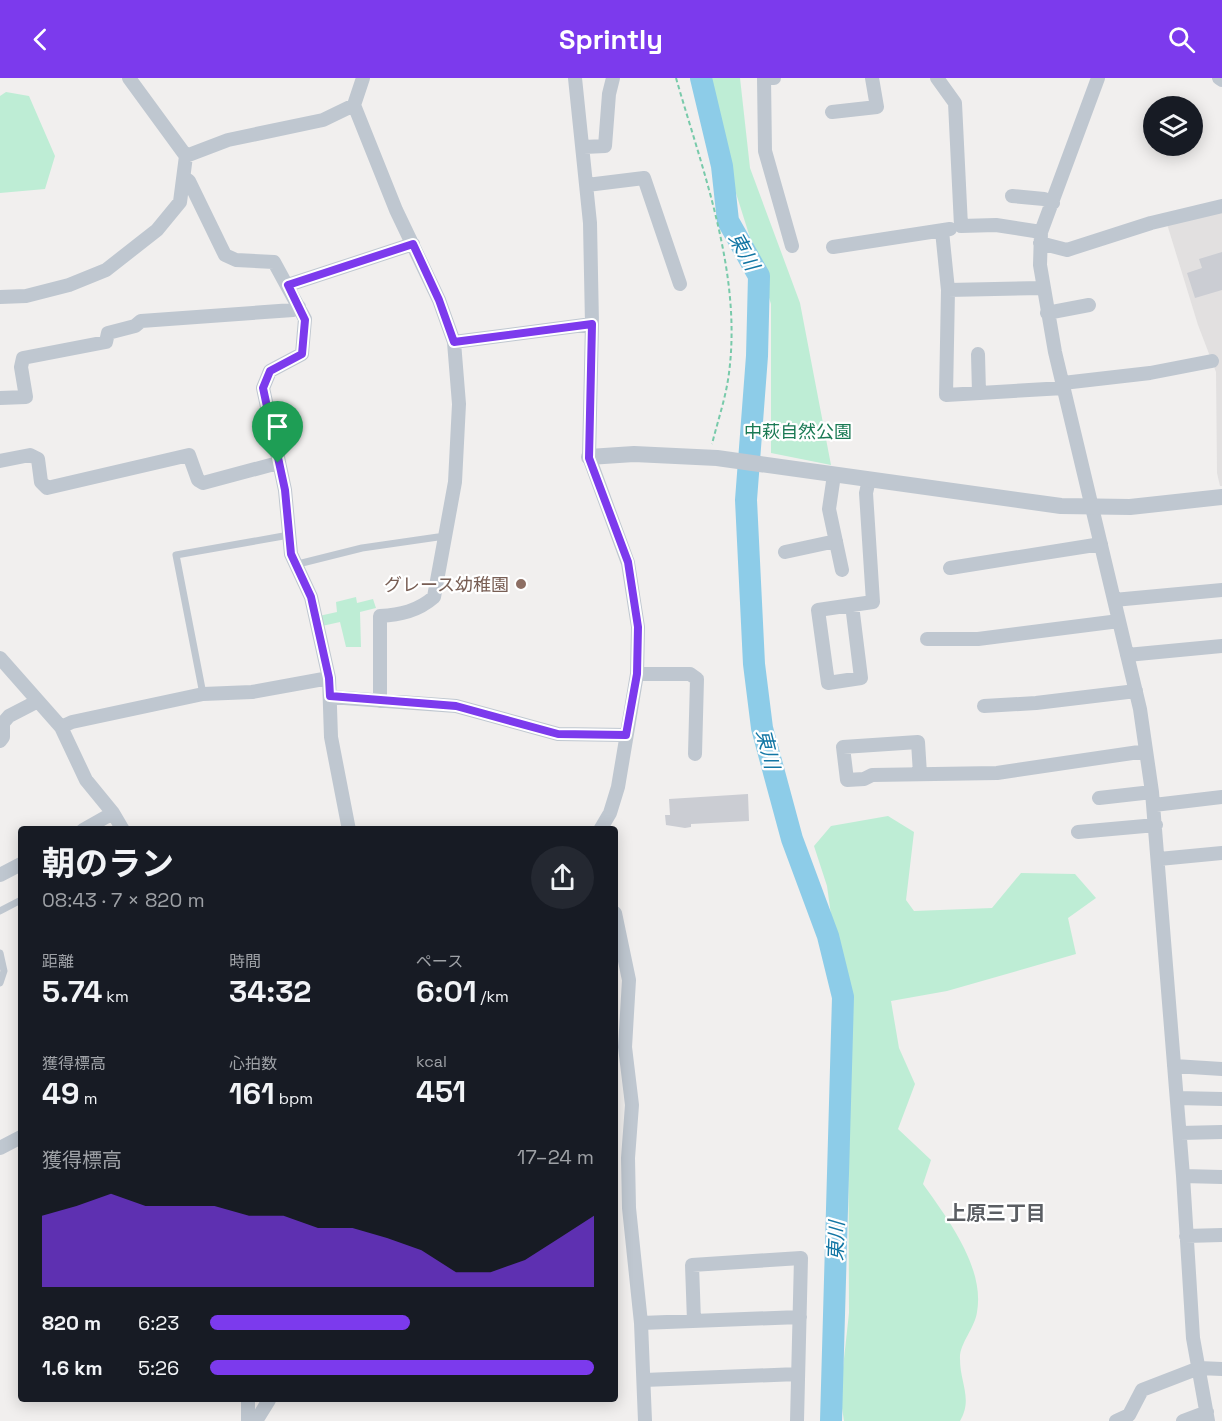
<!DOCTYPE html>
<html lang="ja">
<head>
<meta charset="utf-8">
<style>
  :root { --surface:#171b24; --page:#242831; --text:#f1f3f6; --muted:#9ea1a6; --accent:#7c3aed }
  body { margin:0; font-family:"Space Grotesk","Noto Sans JP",sans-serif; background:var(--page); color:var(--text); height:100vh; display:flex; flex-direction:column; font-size:22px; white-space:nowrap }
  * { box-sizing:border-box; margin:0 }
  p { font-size:20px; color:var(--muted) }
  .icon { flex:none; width:33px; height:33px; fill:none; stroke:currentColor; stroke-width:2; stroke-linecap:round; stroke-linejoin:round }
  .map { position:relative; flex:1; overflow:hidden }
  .details { position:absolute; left:18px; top:748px; width:600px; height:576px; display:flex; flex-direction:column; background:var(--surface); border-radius:6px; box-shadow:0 3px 15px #0003 }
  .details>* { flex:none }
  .buttons { position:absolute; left:1143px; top:18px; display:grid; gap:12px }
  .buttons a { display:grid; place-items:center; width:60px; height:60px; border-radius:50%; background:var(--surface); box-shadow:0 3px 15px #0003; font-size:30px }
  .pin { position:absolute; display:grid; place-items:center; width:51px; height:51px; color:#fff; margin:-62px -26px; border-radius:50% 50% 50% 0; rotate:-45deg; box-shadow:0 0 6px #0007 }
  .pin .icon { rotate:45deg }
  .round { display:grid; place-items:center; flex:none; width:63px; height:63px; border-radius:32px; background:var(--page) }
  .headline { display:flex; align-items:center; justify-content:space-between; height:102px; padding:0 24px }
  h1 { font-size:33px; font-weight:700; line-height:45px }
  .metrics { display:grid; grid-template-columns:repeat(3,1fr); gap:9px; height:102px; padding:6px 24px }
  .metrics div { display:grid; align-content:center }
  .metrics b { font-size:30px; font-weight:700 }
  .metrics small { font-size:16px; font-weight:400 }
  .metrics p { font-size:16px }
  .chart { height:168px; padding:12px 24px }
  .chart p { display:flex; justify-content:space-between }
  .chart svg { width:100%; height:108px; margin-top:6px; fill:var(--accent); opacity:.7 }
  ul { padding:0 24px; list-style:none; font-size:20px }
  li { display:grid; grid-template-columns:96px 72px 1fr; align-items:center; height:45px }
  li i { height:15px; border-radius:8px; background:var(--accent) }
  header { display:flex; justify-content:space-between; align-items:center; height:78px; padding:0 24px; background:var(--accent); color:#fff; font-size:27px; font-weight:700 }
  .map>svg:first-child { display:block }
  .education { fill:#e2e0e0 }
  .green { fill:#beedd5 }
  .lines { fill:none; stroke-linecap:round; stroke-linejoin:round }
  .river { stroke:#8dcce8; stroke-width:22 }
  .building { fill:#cbcdd3 }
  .path { stroke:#78caaa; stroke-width:2; stroke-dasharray:4.5 3; stroke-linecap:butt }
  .service { stroke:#bfc7d0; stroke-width:7 }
  .minor { stroke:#bfc7d0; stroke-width:14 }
  .tertiary { stroke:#bfc7d0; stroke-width:16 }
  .route-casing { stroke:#fff; stroke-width:12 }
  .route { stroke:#7c3aed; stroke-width:8 }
  .education-dot { fill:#8d6e63; stroke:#fff; stroke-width:2 }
  .labels { text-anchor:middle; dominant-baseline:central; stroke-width:4.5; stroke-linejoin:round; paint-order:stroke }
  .park-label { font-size:18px; fill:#1a7a54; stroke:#fff }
  .education-label { font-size:18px; fill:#785e54; stroke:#fff; text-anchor:end }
  .water-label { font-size:20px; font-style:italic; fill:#1276a4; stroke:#fff }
  .neighbourhood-label { font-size:20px; font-weight:bold; fill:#5b5e63; stroke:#fff }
</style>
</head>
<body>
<header><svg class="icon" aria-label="back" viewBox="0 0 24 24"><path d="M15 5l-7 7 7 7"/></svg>Sprintly<svg class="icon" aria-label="search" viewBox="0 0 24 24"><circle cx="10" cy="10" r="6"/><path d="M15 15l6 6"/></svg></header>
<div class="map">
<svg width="1222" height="1343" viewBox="0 0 1222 1343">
  <rect width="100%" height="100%" fill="#f1efee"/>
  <path class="education" d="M1222,130V408H1220L1217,395L1216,294L1198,247L1167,146Z"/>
  <path class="green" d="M705,0H740L750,90L800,225L831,387L771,375V226L717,55Z
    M6,14L29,18L55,78L45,111L0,115V18Z
    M356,519L357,525L373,521L376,530L360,534L361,569H346L340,544L322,548L319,538L337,534L336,524Z
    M888,738L914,754L906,822L914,833L992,830L1021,795L1075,796L1096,820L1068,840L1076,876L947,913L891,923L899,970L915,1006L898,1051L931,1082L923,1106C948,1141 985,1190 977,1234C975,1250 959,1266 960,1281C960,1305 973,1321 960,1343H844L840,1317L849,1235L848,960L827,808L814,768L831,748Z"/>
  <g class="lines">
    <path class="river" d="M701,0L722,88L728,143L759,198L757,278L746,422L754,586L762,650L792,761L828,858L843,919L831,1343"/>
  </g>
  <path class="building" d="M1222,174V212L1195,220L1187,195L1202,190L1199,181Z
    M748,716L749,743L691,746V749L685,750L666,747L665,737H670L669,721Z"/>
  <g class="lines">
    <path class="path" d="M676,0C703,94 742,195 729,295C726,319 718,342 712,366"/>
    <path class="service" d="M298,486L362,470L438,459L446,460
      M203,616L176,477L289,457
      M0,833L21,822
      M0,875L4,893L0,905"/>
    <path class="minor" d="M363,0L354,27L396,132L439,222L454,264L459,326L455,404L434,519C418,533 400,537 380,538V623
      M575,0L590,145L592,246L589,379L628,485L638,549L637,596L618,709L610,735L600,752
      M774,0H764L765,73L792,168
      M937,0L955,25L961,148L996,147L1041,154
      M1098,0L1041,154L1040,187L1055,274L1140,631L1152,714L1183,1098L1193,1260L1208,1343
      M1219,0L1222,2
      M832,34L877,29L872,0
      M584,69L605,68L609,16L613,0
      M186,78L228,62L323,42L354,27
      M185,100L189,103L225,177L236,182L274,184L305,241L302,276L270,293L263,310L285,412L291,476L311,519L329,600L331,659L349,752
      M587,107L644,100L680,206
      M1012,118L1044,121L1053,125
      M942,153L948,212L946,317L1064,310
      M1040,165L1067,172L1151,145L1222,128
      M833,169L950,151
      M288,207L413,166
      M948,212L1042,210
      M0,219L26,218L69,207L106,192L157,152L180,124L186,78L129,0
      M1047,235L1089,227
      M454,264L592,246
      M978,276L979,315
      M1063,305L1150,295L1212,283
      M0,320L26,319L21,289L23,280L106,264L108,255L135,248L141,243L293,232L299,229
      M0,383L30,377L38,381L41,404L47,410L189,377L198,402L203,405L278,385
      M834,397L829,431L842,492
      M785,474L836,463
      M950,490L1101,466
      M1114,522L1222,512
      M852,527L818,532L828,605L861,600L852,527L873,524L866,415L869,402
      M927,561H978L1119,543
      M1127,577L1222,568
      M0,580L61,649L86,702L113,735L123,752
      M637,596H690L697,601L695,676
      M330,619L456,628L558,656L626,657
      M984,628L1036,625L1136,613
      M61,649L72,644L203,616L252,614L329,600
      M0,663L3,659V645L9,638L38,623
      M920,696L918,664L843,669L847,702L864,701L872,697L997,695L1146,673
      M1099,720L1152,714
      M1154,727L1222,719
      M83,752L113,735
      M1078,754L1156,747
      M1159,781L1222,775
      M0,797L21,786
      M615,835L629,902L625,969L632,1027L628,1080L629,1130L641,1245L645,1343
      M1174,988L1222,991
      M1177,1020L1222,1021
      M1180,1055L1222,1054
      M0,1070L21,1059
      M1183,1098L1222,1099
      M1186,1158L1222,1157
      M694,1243L692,1187L801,1180L797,1343
      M641,1245L800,1239
      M644,1302L798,1296
      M248,1322V1343
      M256,1343L269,1322
      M1116,1343L1129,1337L1142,1312L1199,1290L1222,1291
      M1183,1343L1207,1334"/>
    <path class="tertiary" d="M589,379L634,376L717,380L1061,428L1130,429L1222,419"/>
  </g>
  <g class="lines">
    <g class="route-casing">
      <path id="route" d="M413,166L439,222L454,264L592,246L589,380L628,484L638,549L637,596L626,657L558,656L456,628L330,618L329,600L311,519L291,476L285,412L263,310L270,293L302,276L305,242L288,207Z"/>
    </g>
    <use href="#route" class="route"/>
  </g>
  <circle class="education-dot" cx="521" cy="506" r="6"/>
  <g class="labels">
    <g class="park-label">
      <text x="798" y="353">中萩自然公園</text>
    </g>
    <g class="education-label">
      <text x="509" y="506">グレース幼稚園</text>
    </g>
    <g class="water-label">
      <text transform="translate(744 173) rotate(61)">東川</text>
      <text transform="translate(768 671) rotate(76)">東川</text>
      <text transform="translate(836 1163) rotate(-88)">東川</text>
    </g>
    <g class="neighbourhood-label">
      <text x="996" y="1135">上原三丁目</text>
    </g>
  </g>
</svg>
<div class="buttons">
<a><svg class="icon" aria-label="layers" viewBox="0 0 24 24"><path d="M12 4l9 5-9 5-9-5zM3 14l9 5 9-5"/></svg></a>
</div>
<div class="pin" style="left:278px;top:385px;background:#1e9e55"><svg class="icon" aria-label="arrive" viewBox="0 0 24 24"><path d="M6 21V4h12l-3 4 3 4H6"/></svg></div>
<section class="details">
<div class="headline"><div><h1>朝のラン</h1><p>08:43 · 7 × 820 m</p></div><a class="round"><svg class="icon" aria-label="share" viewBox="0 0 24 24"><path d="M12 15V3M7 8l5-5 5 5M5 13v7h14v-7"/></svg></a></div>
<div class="metrics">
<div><p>距離</p><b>5.74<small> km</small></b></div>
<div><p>時間</p><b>34:32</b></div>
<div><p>ペース</p><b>6:01<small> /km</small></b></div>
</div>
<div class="metrics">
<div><p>獲得標高</p><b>49<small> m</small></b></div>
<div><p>心拍数</p><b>161<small> bpm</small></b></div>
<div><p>kcal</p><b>451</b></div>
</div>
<div class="chart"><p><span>獲得標高</span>17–24 m</p>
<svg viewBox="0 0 160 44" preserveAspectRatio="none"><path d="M0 44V15L10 11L20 6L30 11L40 11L50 11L60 15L70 15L80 20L90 20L100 24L110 29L120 38L130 38L140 33L150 24L160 15V44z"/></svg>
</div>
<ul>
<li><b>820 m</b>6:23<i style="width:52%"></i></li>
<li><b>1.6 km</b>5:26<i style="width:100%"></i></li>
</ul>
</section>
</div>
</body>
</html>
